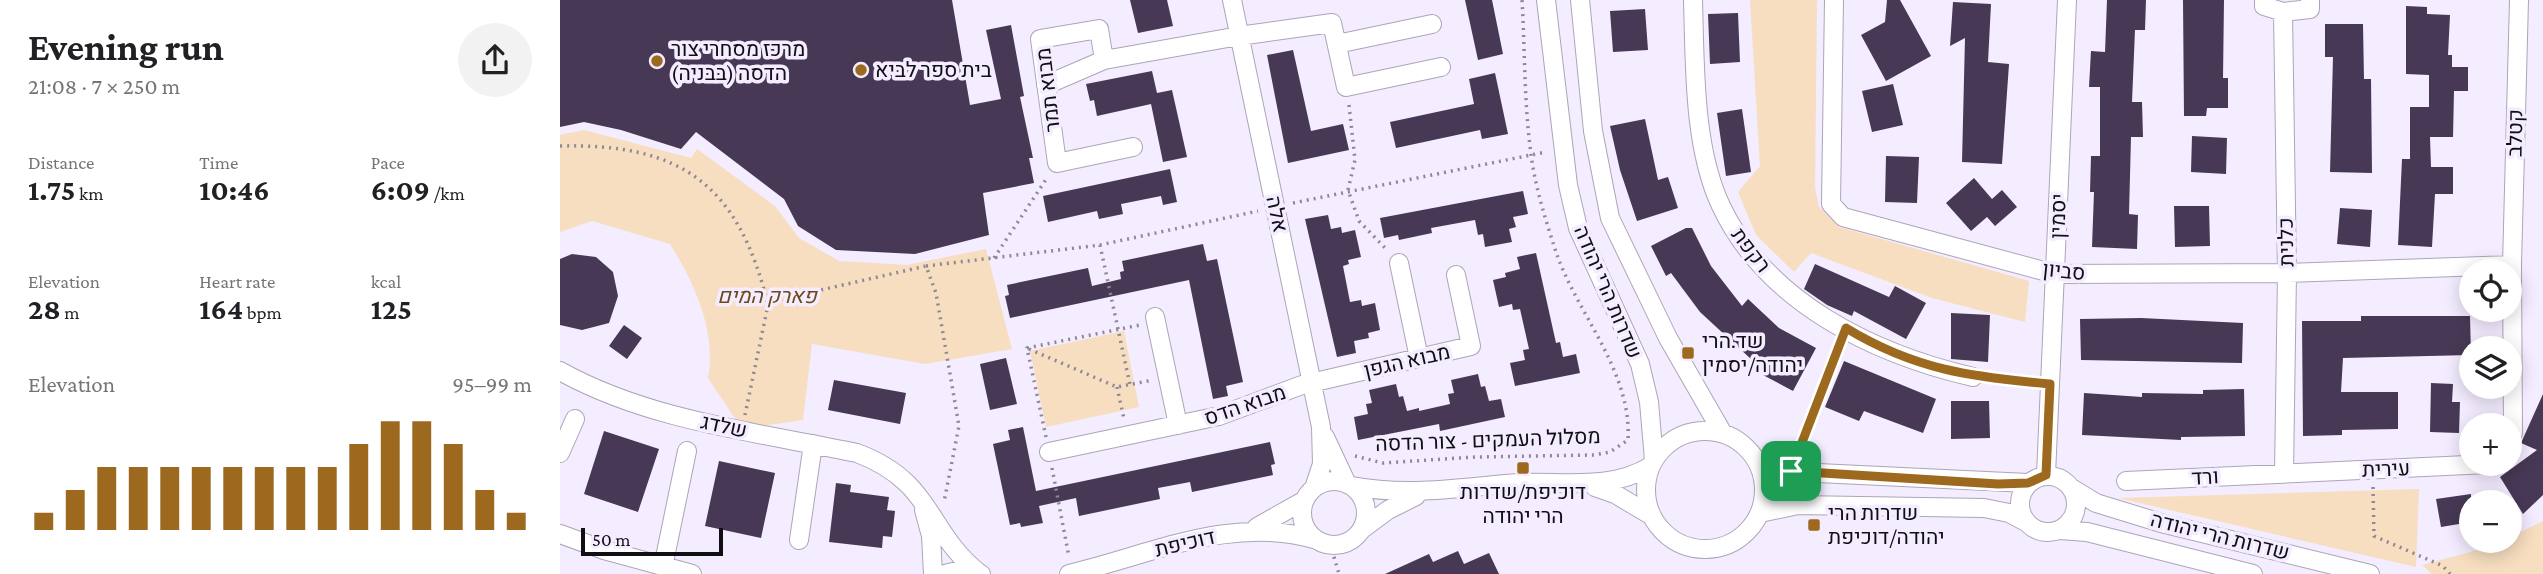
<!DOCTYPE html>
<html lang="en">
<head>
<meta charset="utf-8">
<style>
  :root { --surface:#fff; --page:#f2f2f2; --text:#202124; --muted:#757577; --accent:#9c691f }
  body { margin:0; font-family:"Crimson Pro",Heebo,serif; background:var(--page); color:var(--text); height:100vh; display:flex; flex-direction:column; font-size:26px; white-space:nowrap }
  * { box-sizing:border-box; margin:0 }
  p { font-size:23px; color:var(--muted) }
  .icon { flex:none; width:38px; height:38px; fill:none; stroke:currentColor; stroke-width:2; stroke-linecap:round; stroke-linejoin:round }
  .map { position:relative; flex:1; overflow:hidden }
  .drawer { display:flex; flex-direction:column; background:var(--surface); width:560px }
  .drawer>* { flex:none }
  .controls { position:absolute; left:1899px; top:259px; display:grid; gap:14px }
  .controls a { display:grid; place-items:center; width:63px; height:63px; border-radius:50%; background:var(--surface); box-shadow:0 4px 18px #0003; font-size:35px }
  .scale { position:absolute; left:21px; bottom:18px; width:142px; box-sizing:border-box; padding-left:7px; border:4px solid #110e14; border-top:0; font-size:19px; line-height:24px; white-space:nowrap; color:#110e14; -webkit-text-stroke:5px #f4ecff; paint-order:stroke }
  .pin { position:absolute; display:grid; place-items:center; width:60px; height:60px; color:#fff; margin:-30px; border-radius:14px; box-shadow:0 4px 10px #0006 }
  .round { display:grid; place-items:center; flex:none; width:74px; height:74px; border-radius:37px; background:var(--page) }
  .headline { display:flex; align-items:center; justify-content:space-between; height:119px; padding:0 28px }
  h1 { font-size:38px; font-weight:700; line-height:52px }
  .metrics { display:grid; grid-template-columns:repeat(3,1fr); gap:10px; height:119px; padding:7px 28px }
  .metrics div { display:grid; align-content:center }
  .metrics b { font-size:30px; font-weight:700 }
  .metrics small { font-size:19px; font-weight:400 }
  .metrics p { font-size:19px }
  .chart { height:196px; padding:14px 28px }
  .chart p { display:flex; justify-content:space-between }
  .chart svg { width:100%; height:126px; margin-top:7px; stroke:var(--accent); stroke-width:6 }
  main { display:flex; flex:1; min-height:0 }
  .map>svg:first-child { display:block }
  .green { fill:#f7dec0 }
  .building { fill:#473955 }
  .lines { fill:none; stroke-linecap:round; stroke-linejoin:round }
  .minor-casing { stroke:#ada5b6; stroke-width:20 }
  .path { stroke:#8e8895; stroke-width:3.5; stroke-dasharray:2 5; stroke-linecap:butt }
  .minor { stroke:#fff; stroke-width:18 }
  .route-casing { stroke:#fff; stroke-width:14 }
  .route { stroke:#9c691f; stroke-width:9 }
  .poi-dot { fill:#9c691f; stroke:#f4ecff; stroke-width:2.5 }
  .labels { text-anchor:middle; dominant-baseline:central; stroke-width:7; stroke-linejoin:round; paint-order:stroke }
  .poi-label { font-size:21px; fill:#110e14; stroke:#f4ecff; text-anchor:start }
  .street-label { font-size:21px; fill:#110e14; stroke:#f4ecff }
  .park-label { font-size:21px; font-style:italic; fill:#6d4918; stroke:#f4ecff }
</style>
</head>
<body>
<main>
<section class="drawer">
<div class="headline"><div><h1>Evening run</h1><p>21:08 · 7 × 250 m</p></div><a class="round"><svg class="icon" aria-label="share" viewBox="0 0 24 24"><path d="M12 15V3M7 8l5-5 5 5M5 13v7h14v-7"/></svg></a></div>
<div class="metrics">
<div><p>Distance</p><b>1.75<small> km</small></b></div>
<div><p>Time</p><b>10:46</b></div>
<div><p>Pace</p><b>6:09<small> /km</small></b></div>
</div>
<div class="metrics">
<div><p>Elevation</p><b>28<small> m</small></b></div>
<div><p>Heart rate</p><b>164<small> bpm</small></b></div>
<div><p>kcal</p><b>125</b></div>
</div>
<div class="chart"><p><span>Elevation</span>95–99 m</p>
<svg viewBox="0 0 160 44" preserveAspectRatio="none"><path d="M5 44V38M15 44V30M25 44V22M35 44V22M45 44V22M55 44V22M65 44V22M75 44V22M85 44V22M95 44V22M105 44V14M115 44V6M125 44V6M135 44V14M145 44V30M155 44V38"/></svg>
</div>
</section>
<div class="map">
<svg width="1983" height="574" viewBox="0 0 1983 574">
  <rect width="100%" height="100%" fill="#f4ecff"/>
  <path class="green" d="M1190,0H1257L1255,188L1259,207L1279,227L1469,281L1465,322L1372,298L1251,253L1234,272L1196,235L1178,192L1200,166Z
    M24,130L131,158L137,149L215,206L239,238L279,261L347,265L426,249L452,349L365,364L252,344L243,420L182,429L148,378C157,332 134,282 110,244L32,221L0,232V135Z
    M564,331L579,407L486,427L470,351Z
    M1859,489L1856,567L1558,498Z
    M1983,521V574H1872L1862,565L1950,541V537Z"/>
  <path class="building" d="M0,0H392L410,105L441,99L426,30L451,25L464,96L460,97L473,158H469L474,183L423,193L429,235L355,254L276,250L238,226L224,199L136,132L121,149L61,130L24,122L0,127Z
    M570,0H607L613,26L578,33Z
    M905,0H932L943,54L918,60Z
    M1327,0H1340L1371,56L1326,81L1301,35L1325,22Z
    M1547,0H1586L1585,30H1575L1572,102H1582L1583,137H1571L1569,214L1578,215L1577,249L1532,247L1534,192H1530L1531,156H1540V87H1529L1531,51L1545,52Z
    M1623,0H1664L1663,78H1668V108H1647L1646,116H1624Z
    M1393,2L1431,4L1428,62L1449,64L1442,164L1402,162L1405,38L1390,46Z
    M1846,6L1867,7V14L1890,15L1888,55H1892V67H1908V91H1894L1893,137H1870L1871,167H1893V194H1875L1872,247L1838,245L1842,159H1850V107H1869V75L1846,74Z
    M1085,9L1088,50L1053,52L1050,11Z
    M1178,13L1180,62L1150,64L1148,14Z
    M1765,24H1803L1804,79H1811L1812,173L1770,172L1773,57H1765Z
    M733,50L751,131L783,124L789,150L728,163L707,55Z
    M592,71L597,93L612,90L627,157L603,162L591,104L537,116L534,100L530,101L526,84Z
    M935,73L948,134L922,139L920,130L836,148L830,122L914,104L909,79Z
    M1333,84L1343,125L1312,132L1302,91Z
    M1182,109L1191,172L1166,176L1157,113Z
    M1085,119L1098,180L1108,177L1118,208L1077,221L1060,170L1050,126Z
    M1632,136L1667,138L1666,174L1631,172Z
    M1326,156L1359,157L1357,203L1325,202Z
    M610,169L617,202L603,205L601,196L561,204L563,214L539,219L537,211L488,222L483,196Z
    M1414,178L1432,199L1442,190L1457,207L1435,226L1427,217L1411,231L1386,203Z
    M963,191L968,214L953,217L956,227L949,229L952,242L925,247L923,234L918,235L915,220L871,228L872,233L839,240L838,235L824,238L820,218Z
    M1614,206H1649L1650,246L1615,247Z
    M1780,208L1812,210L1810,247L1777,244Z
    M768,215L771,229L781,227L782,233L795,230L801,257L788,260L789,264L783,266L790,302L801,300L802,306L815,303L820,330L808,333L809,338L794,341L796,353L777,357L745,219Z
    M1126,228H1132L1151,266L1182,306L1188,299L1219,328L1256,348L1233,391L1203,375L1205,372L1140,312L1111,273L1106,276L1091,246Z
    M643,244L647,261L657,259L683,382L666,386L668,396L653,399L629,280L450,318L445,296L449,295L447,285L528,268L532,286L561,279L560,272L564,271L562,261Z
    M976,253L996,343L1000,342L1003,357L1016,354L1020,373L955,386L950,363L965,360L963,350L969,349L960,309L953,310L952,304L939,307L933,280L946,277L945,273L960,269L957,257Z
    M12,254L36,257L53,272L58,296L49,323L22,330L0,325V259Z
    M1255,264L1329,297L1335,286L1366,303L1346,339L1294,311L1292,316L1267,305L1244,289Z
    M1391,313L1430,315L1428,362L1391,359Z
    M1801,316H1910L1911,355L1783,358L1781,392H1838V429L1782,430V435L1743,436L1742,321H1801Z
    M1581,318L1683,323L1682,363L1521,360L1520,319Z
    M64,325L82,338L67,359L49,346Z
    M446,358L457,404L430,410L420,364Z
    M1284,361L1376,399L1363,433L1304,411L1299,421L1265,407Z
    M918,374L921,387L925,386L929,401L941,399L945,417L880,431L879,424L798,440L794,417L808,414L806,404L812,403L809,390L836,384L839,397L843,396L847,411L859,408V411L890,404L888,394L894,393L891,380Z
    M274,380L346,393L340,424L268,410Z
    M1871,383L1893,384L1892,402H1900L1899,433L1870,432Z
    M1684,389L1685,436L1621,437V440L1522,435L1524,393L1582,397V393L1643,394V390Z
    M1983,394V495L1963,514L1940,477L1977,450L1961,443Z
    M1391,401H1429L1430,438L1391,439Z
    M463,427L476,491L710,442L715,464L711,465L713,475L632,492L630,482L598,488L600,499L519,516L516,498L479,506L483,523L461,527L460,523L450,525L433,444L450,440L448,430Z
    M44,431L99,449L78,512L24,494Z
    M159,461L215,473L201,538L145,526Z
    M276,483L291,485L290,492L329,497L327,510L335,511L332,537L323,536L322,548L269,542Z
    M1911,494V522L1881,527L1876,499Z
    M898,551L904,564L929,553L939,574H825L869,554L873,562Z"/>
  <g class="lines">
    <g class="minor-casing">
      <path id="minor" d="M672,0L761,427L762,464L754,488
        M986,0L1008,185L1018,228L1080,364L1089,402L1094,460
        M1020,0L1033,131L1050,218L1108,338L1162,432
        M1133,0C1135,64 1133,147 1161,206C1207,303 1314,354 1413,377
        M1274,0L1271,204L1283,217L1495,274L1727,273L1952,265
        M1704,0V6L1723,12L1750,9V0
        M1723,12L1727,273L1724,473
        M777,44L872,24
        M486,85L544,60
        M573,147L497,163L480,39L539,29L544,60L679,36L772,23L786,87L881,67
        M839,263L859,358
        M595,317L618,425
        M0,371C90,421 197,432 297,453C374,482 366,531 419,573
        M1086 490a59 59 0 1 1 118 0a59 59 0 1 1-118 0Z
        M765,437L787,484
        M1950,437L1953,433L1952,265L1959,0
        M489,452L659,416L742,385L911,346L896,275
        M0,453L15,419
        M1199,464L1237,472L1468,483
        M1486,475L1507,0
        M1460 504a28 28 0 1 1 56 0a28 28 0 1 1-56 0Z
        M1566,481L1928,464
        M742 513a32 32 0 1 1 64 0a32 32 0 1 1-64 0Z
        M792,486C849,497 902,487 959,483C1005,481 1049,491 1091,466
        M1035,487L1055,494L1092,516
        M1513,489L1536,503L1601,523L1810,574
        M364,510L371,536L373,574
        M1200,513L1238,505L1424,508L1449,513L1466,522
        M697,527L745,500
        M801,530L828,510L856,496
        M1500,530L1527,532L1693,574
        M0,534L44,550L132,574
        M239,540L253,444
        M103,567L127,451
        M385,574L401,570L421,574
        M509,574C590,555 673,514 757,540"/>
    </g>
    <path class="path" d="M789,105L795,160L788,190L799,221L828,251
      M0,146C123,143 179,186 208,305
      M733,203L986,152
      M540,245L570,385
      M434,258L487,178
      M366,266L540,245L698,211
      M469,349L557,387L593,380
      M1429,379L1474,383
      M557,387L564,419
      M185,415L208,305L217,300L366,266L376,293L399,426L384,502
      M486,437L467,348L580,325
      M1238,454L1279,347
      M795,456L823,463L915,457L1034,455L1050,452L1068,440C1072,371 1017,314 996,252C986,221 975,187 971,154C964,104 965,51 962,0
      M492,468L509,557
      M1813,487L1814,536L1883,566L1890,574
      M772,550L779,574"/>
    <use href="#minor" class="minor"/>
  </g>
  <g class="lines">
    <g class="route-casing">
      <path id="route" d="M1286,328C1355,370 1412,377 1490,384L1486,475L1468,483L1438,484L1231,471Z"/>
    </g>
    <use href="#route" class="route"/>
  </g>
  <g class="poi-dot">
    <circle cx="97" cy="61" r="7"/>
    <circle cx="301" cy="70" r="7"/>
    <rect x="1121" y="346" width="14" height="14" rx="3.5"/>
    <rect x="956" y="461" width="14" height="14" rx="3.5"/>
    <rect x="1247" y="518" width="14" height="14" rx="3.5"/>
  </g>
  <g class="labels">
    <g class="poi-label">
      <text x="111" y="49">מרכז מסחרי צור<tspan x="111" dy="24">הדסה (בבניה)</tspan></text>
      <text x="315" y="70">בית ספר לביא</text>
      <text x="1142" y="341">שד.הרי<tspan x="1142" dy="24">יהודה/יסמין</tspan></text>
      <text x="963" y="492" text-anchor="middle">דוכיפת/שדרות<tspan x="963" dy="24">הרי יהודה</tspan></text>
      <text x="1268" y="513">שדרות הרי<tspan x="1268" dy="24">יהודה/דוכיפת</tspan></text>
    </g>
    <g class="street-label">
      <text transform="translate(488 90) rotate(-97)">מבוא תמר</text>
      <text transform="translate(1955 133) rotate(-89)">קטלב</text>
      <text transform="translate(717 214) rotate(78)">אלה</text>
      <text transform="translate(1498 216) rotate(-88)">יסמין</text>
      <text transform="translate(1726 242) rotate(-91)">כלנית</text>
      <text transform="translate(1191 250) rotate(53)">רקפת</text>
      <text transform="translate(1504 271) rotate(6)">סביון</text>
      <text transform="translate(1048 292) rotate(67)">שדרות הרי יהודה</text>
      <text transform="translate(847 361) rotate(-13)">מבוא הגפן</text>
      <text transform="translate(685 405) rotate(-19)">מבוא הדס</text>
      <text transform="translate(164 426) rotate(12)">שלדג</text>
      <text transform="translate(928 440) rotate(-2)">מסלול העמקים - צור הדסה</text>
      <text transform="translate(1826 469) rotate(-2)">עירית</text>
      <text transform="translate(1645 477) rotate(-3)">ורד</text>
      <text transform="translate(1660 536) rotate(14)">שדרות הרי יהודה</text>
      <text transform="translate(625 543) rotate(-13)">דוכיפת</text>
    </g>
    <g class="park-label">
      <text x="207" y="296">פארק המים</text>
    </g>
  </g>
</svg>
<div class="controls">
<a><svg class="icon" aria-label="locate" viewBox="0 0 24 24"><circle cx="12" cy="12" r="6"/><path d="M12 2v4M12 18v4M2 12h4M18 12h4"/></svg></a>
<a><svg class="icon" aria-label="layers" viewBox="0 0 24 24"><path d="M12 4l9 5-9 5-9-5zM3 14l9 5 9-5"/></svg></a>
<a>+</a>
<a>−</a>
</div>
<div class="scale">50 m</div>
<div class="pin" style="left:1231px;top:471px;background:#1e9e55"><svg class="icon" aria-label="arrive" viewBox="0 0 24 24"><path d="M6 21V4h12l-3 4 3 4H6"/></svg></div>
</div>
</main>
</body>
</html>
